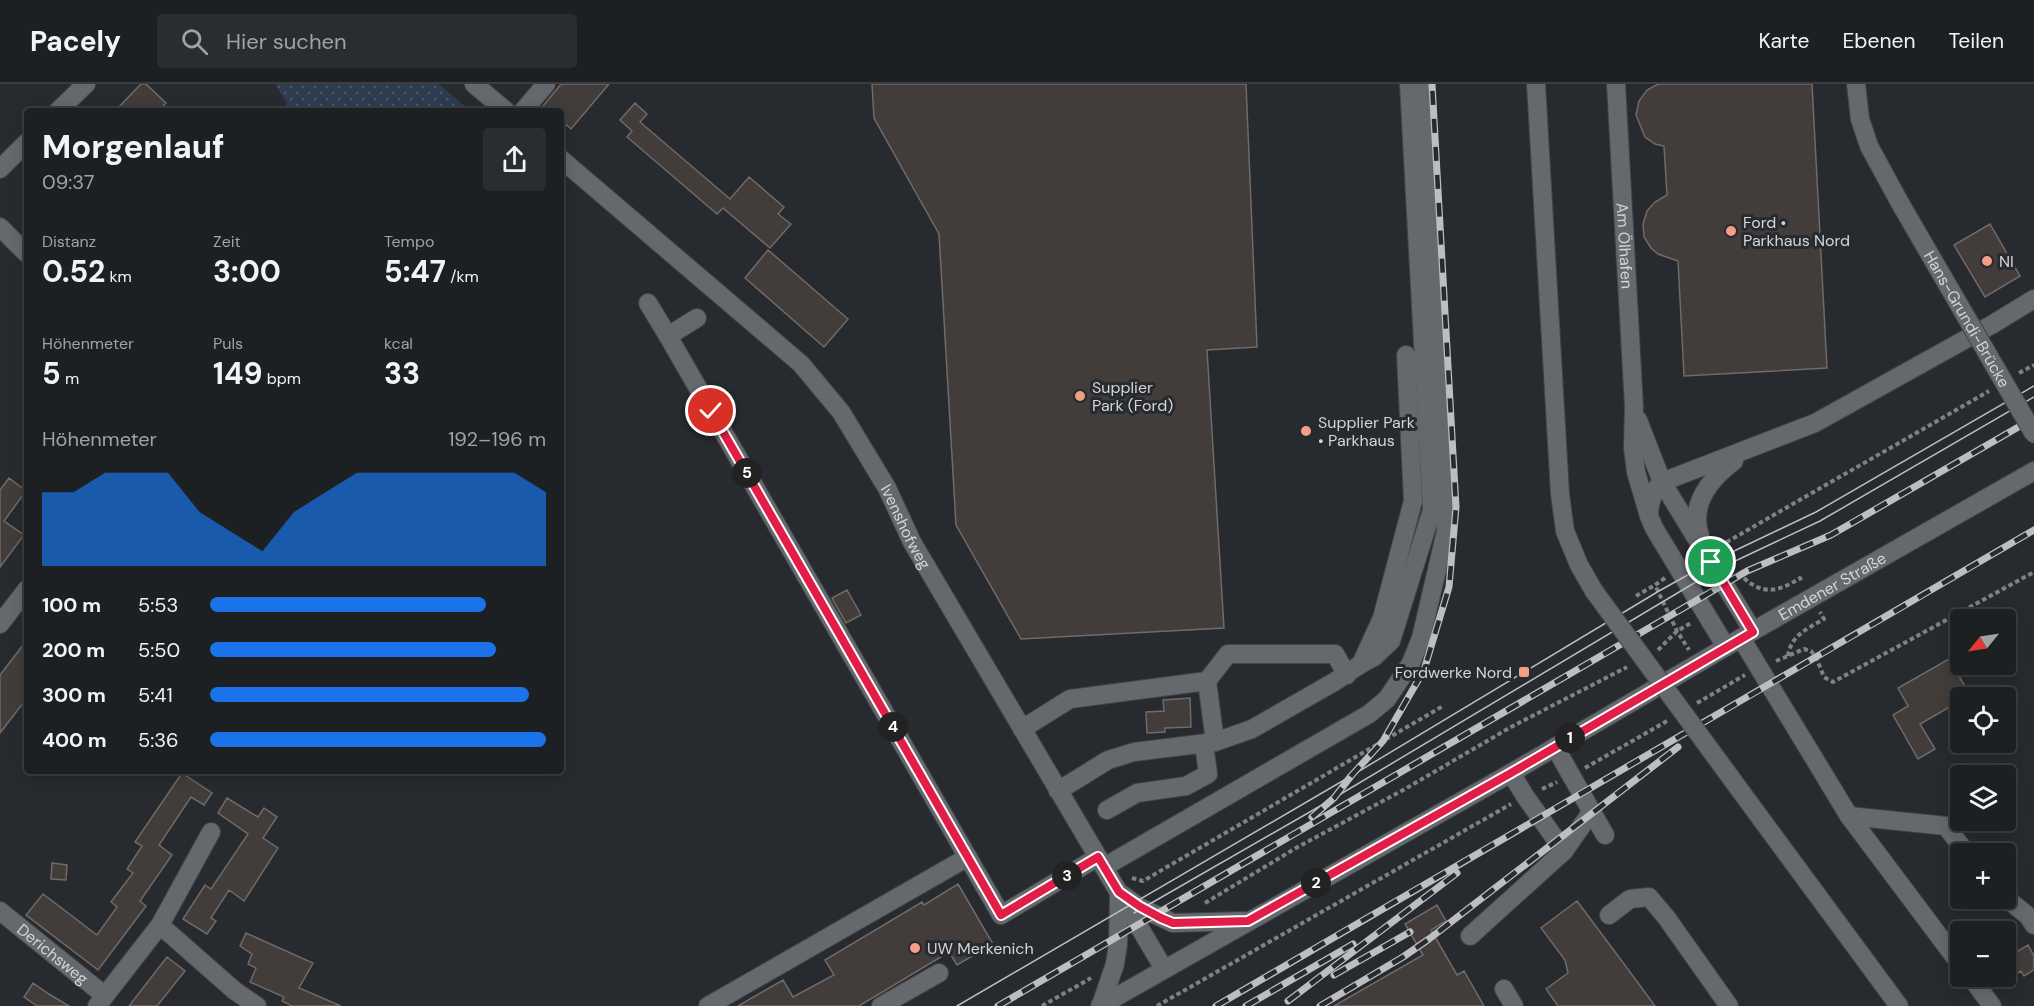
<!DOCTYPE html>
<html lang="de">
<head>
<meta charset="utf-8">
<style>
  :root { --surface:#1d2022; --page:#2a2d2f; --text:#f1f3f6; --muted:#a0a3a5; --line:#3b3e40; --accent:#1a73e8 }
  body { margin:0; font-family:"DM Sans",sans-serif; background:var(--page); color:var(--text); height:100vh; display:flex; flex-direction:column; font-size:22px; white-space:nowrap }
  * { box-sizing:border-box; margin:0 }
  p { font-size:20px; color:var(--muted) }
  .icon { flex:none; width:33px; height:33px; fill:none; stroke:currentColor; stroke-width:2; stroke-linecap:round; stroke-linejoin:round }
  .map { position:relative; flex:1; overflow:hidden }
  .panel { position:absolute; left:24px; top:24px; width:540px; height:666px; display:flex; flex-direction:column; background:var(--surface); border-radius:6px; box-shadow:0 3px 15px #0003,0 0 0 2px var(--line) }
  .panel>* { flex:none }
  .needle { width:39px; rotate:240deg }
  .buttons { position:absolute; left:1950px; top:525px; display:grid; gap:12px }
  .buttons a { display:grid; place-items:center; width:66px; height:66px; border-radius:6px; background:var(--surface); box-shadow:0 3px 15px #0003,0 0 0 2px var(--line); font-size:30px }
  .pin { position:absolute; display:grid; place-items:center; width:51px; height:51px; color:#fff; margin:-26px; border:3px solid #fff; border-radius:50%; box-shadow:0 2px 6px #0007 }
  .km { position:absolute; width:30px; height:30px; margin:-15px; border-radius:50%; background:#222; color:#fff; font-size:16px; line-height:30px; text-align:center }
  .round { display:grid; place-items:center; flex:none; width:63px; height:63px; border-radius:6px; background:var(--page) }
  .headline { display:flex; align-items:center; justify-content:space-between; height:102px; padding:0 18px }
  h1 { font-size:33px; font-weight:700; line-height:45px }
  .figures { display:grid; grid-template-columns:repeat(3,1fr); gap:9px; height:102px; padding:6px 18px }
  .figures div { display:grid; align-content:center }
  .figures b { font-size:30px; font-weight:700 }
  .figures small { font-size:16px; font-weight:400 }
  .figures p { font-size:16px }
  .chart { height:168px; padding:12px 18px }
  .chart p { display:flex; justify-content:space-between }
  .chart svg { width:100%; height:108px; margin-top:6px; fill:var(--accent); opacity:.7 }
  ul { padding:0 18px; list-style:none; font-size:20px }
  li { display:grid; grid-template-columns:96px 72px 1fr; align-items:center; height:45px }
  li i { height:15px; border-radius:8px; background:var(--accent) }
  header { display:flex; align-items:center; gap:36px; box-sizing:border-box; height:84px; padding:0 30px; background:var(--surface); border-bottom:2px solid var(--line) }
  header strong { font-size:28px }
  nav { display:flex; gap:33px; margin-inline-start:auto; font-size:21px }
  .search { width:420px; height:54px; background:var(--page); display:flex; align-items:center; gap:15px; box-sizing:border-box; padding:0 21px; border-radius:6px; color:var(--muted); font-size:22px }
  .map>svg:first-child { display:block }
  .green { fill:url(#green-dots) }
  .building { fill:#423d3b; stroke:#706a68; stroke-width:1.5 }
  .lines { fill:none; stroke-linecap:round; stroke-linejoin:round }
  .minor-casing { stroke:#434548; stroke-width:20 }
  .path { stroke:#7f8285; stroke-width:4; stroke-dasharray:4.5 3; stroke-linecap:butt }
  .minor { stroke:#65696d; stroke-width:18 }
  .tram { stroke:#bcbec0; stroke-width:1.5 }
  .rail-casing { stroke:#bcbec0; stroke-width:7 }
  .rail { stroke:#272a2e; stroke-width:4.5; stroke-dasharray:14; stroke-linecap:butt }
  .minor-bridge-casing { stroke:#434548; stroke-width:20; stroke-linecap:butt }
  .minor-bridge { stroke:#65696d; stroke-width:18 }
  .route-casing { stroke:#fff; stroke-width:12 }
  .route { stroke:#e11d48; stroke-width:8 }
  .poi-dot { fill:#f39f84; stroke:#272a2e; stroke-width:2 }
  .labels { text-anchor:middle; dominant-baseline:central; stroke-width:6; stroke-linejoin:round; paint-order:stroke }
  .poi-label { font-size:16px; fill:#d3d5d7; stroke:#272a2e; text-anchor:start }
  .street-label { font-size:16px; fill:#d3d5d7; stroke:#272a2e }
</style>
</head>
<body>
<header>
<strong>Pacely</strong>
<div class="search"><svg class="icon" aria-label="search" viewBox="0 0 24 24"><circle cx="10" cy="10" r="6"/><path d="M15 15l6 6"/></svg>Hier suchen</div>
<nav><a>Karte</a><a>Ebenen</a><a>Teilen</a></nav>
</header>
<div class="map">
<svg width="2034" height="922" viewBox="0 0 2034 922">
  <defs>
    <pattern id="green-dots" width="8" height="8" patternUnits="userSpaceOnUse" patternTransform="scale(1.5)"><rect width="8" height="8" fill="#2d3c4f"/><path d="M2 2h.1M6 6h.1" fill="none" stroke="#4b5768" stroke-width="1.8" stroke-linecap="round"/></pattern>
  </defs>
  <rect width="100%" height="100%" fill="#272a2e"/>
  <path class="green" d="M275,0H439L467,24L464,27H280L287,20Z"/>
  <path class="building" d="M141,0H146L166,19L158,27H115Z
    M561,0H609L571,45L561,36V27H539Z
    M872,0H1246L1257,263L1207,266L1224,544L1021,555L956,441L939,150L874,34Z
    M1658,0H1812L1827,284L1684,292L1678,177L1658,170L1651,164L1644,153L1643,140L1647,127L1655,118L1667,111L1664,62L1655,60L1645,53L1636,31L1639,17L1647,6Z
    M635,19L647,30L640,38L730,115L749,93L784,123L778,130L791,140L770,164L723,124L717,130L627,53L632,47L620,36Z
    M1990,140L2020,192L1985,213L1954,161Z
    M768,166L848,235L824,263L745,194Z
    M9,394L26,407L4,437L24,451L0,483V406Z
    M847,506L861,531L846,539L832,514Z
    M27,556V614L0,649V591Z
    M1949,575L1970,611L1960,614V617L1920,640L1935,665L1918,675L1893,631L1908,622L1898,604Z
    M1190,614L1191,643L1165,644V648L1147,649L1146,628L1164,627L1163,616Z
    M182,689L212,709L204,721L191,713L159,761L172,771L140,817L146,822L98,886L26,831L43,810L97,851L117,823L111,818L133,789L127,785L142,762L135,758Z
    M227,714L258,733L264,724L277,733L263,754L278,764L244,817L229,806L211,834L216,837L207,850L183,835L205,801L211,805L248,750L218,729Z
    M52,779L67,781L66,796L51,795Z
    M958,800L993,860L957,881L949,868L859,922H738L783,896L793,913L834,891L825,876L922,818L924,821Z
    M1577,817L1630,888L1655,922H1558L1546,905L1568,889L1565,876L1541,844Z
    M1437,821L1446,837L1431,846L1457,891L1464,887L1484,922H1334L1423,871L1405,840Z
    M246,849L313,879L299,904L341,922H292L282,917L284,913L250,898L256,884L248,880L252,870L240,862Z
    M2028,861L2034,872V886L2024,892L2021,887L2006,896V874Z
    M167,873L185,887L157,922H129Z
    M33,899L49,910L69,922H37L24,913Z"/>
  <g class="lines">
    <g class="minor-casing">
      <g id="minor">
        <path d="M474,0L506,27"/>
        <path d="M1536,0L1560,410L1565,447L1579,481L1594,507"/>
        <path id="s1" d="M1616,0L1634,323L1633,364L1636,388L1649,432L1654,444L1726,563"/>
        <path d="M1856,0L1860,35L1869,62L1900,119"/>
        <path d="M58,27L86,0"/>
        <path d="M523,27L546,0"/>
        <path id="s2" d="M561,75L801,280L841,328L887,404L912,458L1164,885"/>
        <path d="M0,85L27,58"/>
        <path d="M0,143L27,170"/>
        <path d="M648,219L668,252L697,234"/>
        <path d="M668,252L1001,831L1098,773"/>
        <path d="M1638,336L1662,398L1753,547"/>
        <path d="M1649,432C1649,420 1653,406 1662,398L1815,339L1993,240L2034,215"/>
        <path d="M1700,452C1689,420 1710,395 1734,377"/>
        <path d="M0,540L27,505"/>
        <path d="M1741,554L1849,732L1960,880"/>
        <path d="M1361,580L1374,573L1391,557L1432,426L1409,0"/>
        <path d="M1207,597L1228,570H1335L1347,591"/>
        <path d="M1022,645L1070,615L1207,597L1215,658L1134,668L1108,676L1058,707"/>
        <path d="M1215,658L1252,645L1334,598L1361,580L1382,534L1413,417L1406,271"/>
        <path d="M1555,663L1605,751"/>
        <path d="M1511,689L1525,712L1564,767"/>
        <path d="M1742,709L1899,922"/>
        <path d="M1107,726L1137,709L1186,702L1208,690L1204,660"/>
        <path d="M1849,732L1946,742L1967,770"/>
        <path d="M1104,783L1369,630L1387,615L1411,579L1421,554L1446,447L1423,0"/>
        <path d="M1123,811L1139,823L1173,839L1244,837"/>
        <path d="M2006,814L2028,832L2034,841"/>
        <path id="s3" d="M0,827L104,911"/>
        <path d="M1609,831L1630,815L1649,813L1666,833L1729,922"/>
        <path d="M160,841L235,907L257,922"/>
        <path d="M1470,852L1564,767L1592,727"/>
        <path d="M1970,892L1992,922"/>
        <path d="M1504,905L1514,922"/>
        <path d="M1101,921L1115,880L1118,860L1119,810"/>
        <path d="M97,922L160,841L211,748"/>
        <path d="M708,922L968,773"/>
        <path d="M881,922L939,889"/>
        <path id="s4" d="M1100,922L1511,689L1753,547L2034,387"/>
      </g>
    </g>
    <path class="path" d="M2019,289L2034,281
      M1720,462L1989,307
      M1665,494L1655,501L1677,547L1689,566
      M1744,494C1763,512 1780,507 1800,494L1802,498
      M1636,512L1655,501
      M1658,566L1677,547L1691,539
      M1788,572C1791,551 1807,545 1824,535L1820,528
      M1776,577L1804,565L1811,567L1816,573L1824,593L1833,598L2034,488
      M1697,619L1745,591
      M1585,684L1667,637
      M1542,705L1557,698
      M1132,794L1143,797L1443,622
      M1205,819L1296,764L1405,705L1511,643L1627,583
      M1042,922L1091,894
      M1157,922L1511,720"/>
    <use href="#minor" class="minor"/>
    <path class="tram" d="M1134,829L1334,714L1716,486L1820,437L2034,313
      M957,922L1351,692L1659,507L1711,478L1816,428L2034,302"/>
    <g class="rail-casing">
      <path id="rail" d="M1312,733L1334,714L1351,692L1383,657L1424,586L1449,503L1456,423L1432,0
        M1334,891L1410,848
        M1288,917L1457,789
        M998,922L1747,487L1831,451L2034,334
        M1216,922C1488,763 1762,605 2034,446
        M1246,922L1353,860
        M1320,922L1403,873L1429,855L1678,663"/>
    </g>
    <use href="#rail" class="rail"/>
    <g class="minor-bridge-casing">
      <g id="minor-bridge">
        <path id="s5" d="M1900,119L2034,350"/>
        <path d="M1594,507L1742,709"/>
      </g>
    </g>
    <use href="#minor-bridge" class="minor-bridge"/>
  </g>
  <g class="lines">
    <g class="route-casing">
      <path id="route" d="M711,327L1001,831L1098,773L1119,808L1139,822L1161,834L1173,839L1248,837L1511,689L1753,548L1711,478"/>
    </g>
    <use href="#route" class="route"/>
  </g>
  <g class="poi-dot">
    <circle cx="1731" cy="147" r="6"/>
    <circle cx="1987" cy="177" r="6"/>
    <circle cx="1080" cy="312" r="6"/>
    <circle cx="1306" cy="347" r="6"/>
    <rect x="1518" y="582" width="12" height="12" rx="3"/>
    <circle cx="915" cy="864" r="6"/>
  </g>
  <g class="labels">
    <g class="poi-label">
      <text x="1743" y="138">Ford •<tspan x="1743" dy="18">Parkhaus Nord</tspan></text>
      <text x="1999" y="177">NI</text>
      <text x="1092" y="303">Supplier<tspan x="1092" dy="18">Park (Ford)</tspan></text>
      <text x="1318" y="338">Supplier Park<tspan x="1318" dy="18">• Parkhaus</tspan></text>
      <text x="1512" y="588" text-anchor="end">Fordwerke Nord</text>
      <text x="927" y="864">UW Merkenich</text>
    </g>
    <g class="street-label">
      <text stroke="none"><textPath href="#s1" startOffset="162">Am Ölhafen</textPath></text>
      <text stroke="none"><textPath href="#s5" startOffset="134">Hans-Grundi-Brücke</textPath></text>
      <text stroke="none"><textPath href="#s2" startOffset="510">Ivenshofweg</textPath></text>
      <text stroke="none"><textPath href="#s4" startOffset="844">Emdener Straße</textPath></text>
      <text stroke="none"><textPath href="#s3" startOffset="68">Derichsweg</textPath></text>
    </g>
  </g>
</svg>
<div class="buttons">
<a><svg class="needle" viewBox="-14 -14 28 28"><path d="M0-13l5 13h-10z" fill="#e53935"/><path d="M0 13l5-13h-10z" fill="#a0a3a5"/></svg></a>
<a><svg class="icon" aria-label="locate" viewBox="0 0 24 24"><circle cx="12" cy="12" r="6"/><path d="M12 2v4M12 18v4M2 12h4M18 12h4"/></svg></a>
<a><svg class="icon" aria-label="layers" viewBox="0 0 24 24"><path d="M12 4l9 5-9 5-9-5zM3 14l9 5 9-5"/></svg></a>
<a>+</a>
<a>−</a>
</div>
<div class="pin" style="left:1711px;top:478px;background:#1e9e55"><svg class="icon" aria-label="arrive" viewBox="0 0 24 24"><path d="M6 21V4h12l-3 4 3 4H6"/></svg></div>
<div class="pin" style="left:711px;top:327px;background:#d93025"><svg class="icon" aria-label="check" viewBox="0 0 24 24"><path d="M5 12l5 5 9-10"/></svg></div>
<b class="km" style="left:1570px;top:654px">1</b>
<b class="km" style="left:1316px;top:799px">2</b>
<b class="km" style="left:1067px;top:792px">3</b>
<b class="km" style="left:893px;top:643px">4</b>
<b class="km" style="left:747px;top:389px">5</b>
<section class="panel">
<div class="headline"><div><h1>Morgenlauf</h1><p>09:37</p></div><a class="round"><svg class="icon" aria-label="share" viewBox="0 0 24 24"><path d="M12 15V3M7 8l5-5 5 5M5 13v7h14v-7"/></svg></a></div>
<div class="figures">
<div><p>Distanz</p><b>0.52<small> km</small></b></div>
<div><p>Zeit</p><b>3:00</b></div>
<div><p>Tempo</p><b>5:47<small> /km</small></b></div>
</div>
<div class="figures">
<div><p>Höhenmeter</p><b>5<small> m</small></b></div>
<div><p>Puls</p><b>149<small> bpm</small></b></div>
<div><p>kcal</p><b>33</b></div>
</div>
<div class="chart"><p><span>Höhenmeter</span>192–196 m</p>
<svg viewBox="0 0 160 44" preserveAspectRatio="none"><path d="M0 44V14L10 14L20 6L30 6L40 6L50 22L60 30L70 38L80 22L90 14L100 6L110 6L120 6L130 6L140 6L150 6L160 14V44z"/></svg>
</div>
<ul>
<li><b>100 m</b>5:53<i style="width:82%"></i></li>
<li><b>200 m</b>5:50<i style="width:85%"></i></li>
<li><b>300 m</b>5:41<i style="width:95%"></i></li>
<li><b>400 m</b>5:36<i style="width:100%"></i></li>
</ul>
</section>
</div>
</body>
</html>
